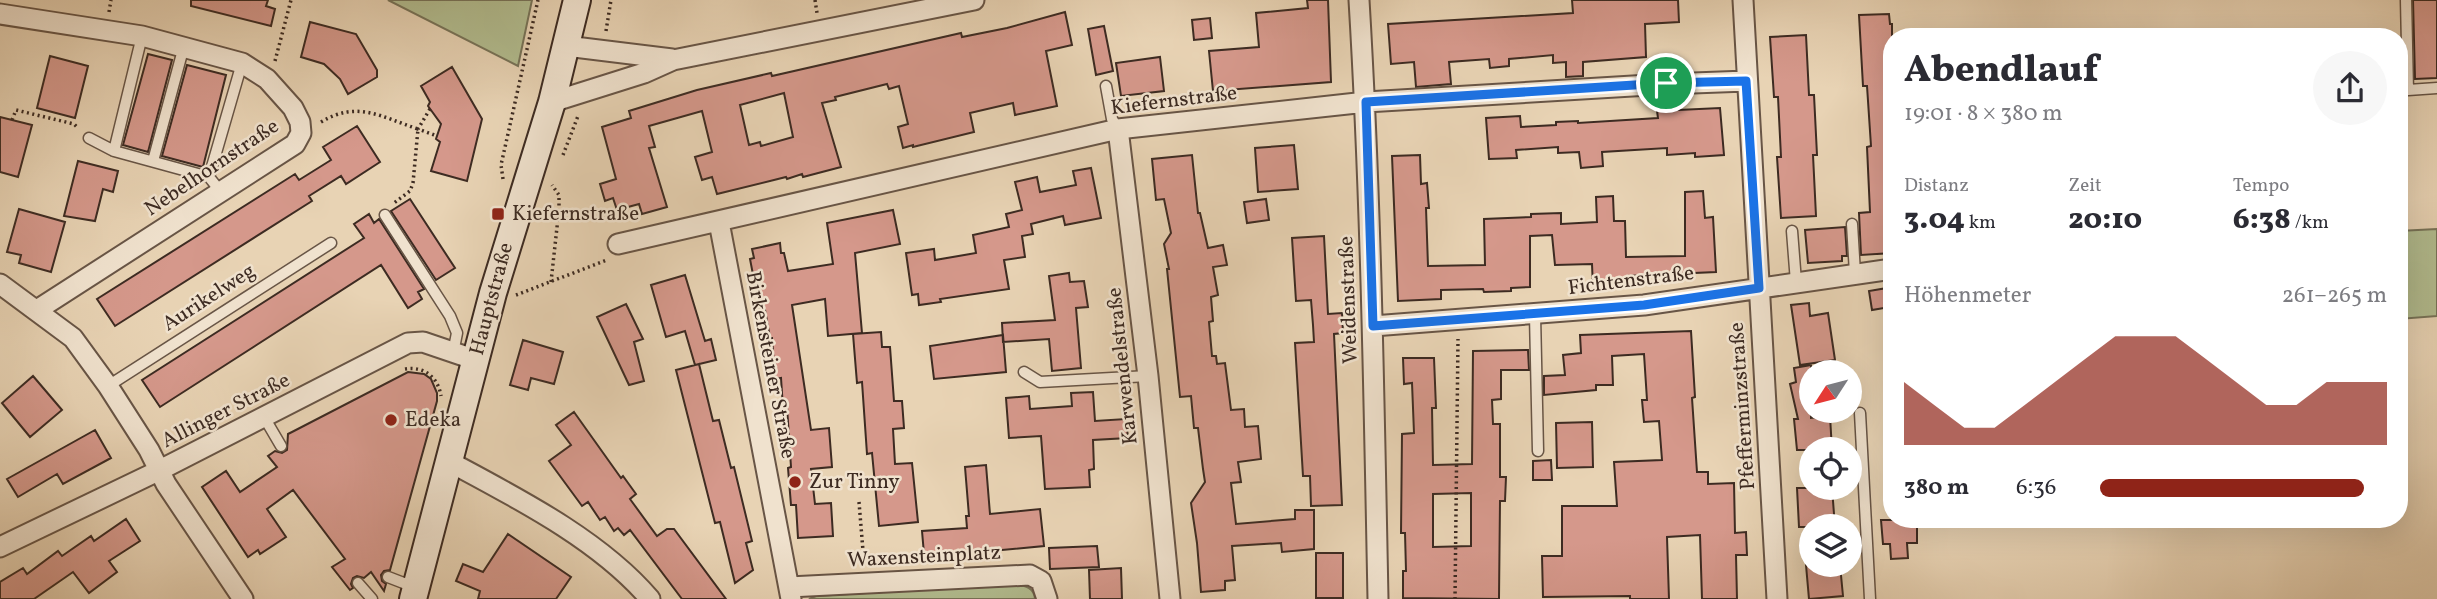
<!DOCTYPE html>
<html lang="de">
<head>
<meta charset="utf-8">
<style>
  :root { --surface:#fff; --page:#f7f7f7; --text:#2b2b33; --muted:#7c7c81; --accent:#8f2418 }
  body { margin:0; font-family:Vollkorn,serif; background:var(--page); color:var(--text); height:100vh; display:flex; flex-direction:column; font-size:26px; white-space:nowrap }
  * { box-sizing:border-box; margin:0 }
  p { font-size:23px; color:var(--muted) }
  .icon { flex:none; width:38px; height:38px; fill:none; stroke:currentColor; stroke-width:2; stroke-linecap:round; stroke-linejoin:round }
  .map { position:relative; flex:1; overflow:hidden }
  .drawer { position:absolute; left:1883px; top:28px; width:525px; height:500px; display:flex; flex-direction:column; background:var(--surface); border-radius:28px; box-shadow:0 7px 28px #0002 }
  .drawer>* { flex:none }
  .needle { width:46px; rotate:234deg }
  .buttons { position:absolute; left:1799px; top:360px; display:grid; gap:14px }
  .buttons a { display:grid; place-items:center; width:63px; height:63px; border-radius:50%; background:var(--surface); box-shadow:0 7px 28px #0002; font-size:35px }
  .pin { position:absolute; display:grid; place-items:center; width:60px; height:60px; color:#fff; margin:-30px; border:4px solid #fff; border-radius:50%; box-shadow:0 2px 7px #0007 }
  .round { display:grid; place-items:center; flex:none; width:74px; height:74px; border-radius:37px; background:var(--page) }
  .head { display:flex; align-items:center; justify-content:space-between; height:119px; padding:0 21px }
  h1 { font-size:38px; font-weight:800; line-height:52px }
  .stats { display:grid; grid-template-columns:repeat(3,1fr); gap:10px; height:119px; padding:7px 21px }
  .stats div { display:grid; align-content:center }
  .stats b { font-size:30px; font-weight:800 }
  .stats small { font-size:19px; font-weight:400 }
  .stats p { font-size:19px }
  .chart { height:196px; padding:14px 21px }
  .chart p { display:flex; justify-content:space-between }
  .chart svg { width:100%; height:126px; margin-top:7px; fill:var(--accent); opacity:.7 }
  ul { padding:0 21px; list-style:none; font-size:23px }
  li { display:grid; grid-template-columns:112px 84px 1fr; align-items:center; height:52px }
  li i { height:18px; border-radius:9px; background:var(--accent) }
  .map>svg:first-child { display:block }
  .green { fill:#b2bd90; stroke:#787459; stroke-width:2 }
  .building { fill:#d5988b; stroke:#3d2b22; stroke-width:2; fill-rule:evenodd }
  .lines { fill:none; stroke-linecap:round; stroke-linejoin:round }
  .service-casing { stroke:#685546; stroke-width:13 }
  .minor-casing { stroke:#685546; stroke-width:23 }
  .secondary-casing { stroke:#3d2b22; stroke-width:30 }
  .path { stroke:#3d2b22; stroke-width:3.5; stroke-dasharray:2 3.5; stroke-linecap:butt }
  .service { stroke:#f0e2ce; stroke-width:10 }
  .minor { stroke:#f0e2ce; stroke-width:19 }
  .secondary { stroke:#f0e2ce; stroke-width:26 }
  .route-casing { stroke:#fff; stroke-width:14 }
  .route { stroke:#1a73e8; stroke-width:9 }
  .poi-dot { fill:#8f2418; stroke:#f0e2ce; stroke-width:2.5 }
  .labels { text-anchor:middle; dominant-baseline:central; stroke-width:5; stroke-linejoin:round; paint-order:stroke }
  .street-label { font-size:21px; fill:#3d2b22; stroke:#f0e2ce }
  .poi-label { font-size:21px; fill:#3d2b22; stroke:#f0e2ce; text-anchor:start }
</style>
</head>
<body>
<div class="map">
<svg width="2437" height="599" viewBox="0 0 2437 599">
  <rect width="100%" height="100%" fill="#e8d3b4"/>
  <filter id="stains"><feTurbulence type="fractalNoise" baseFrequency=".00286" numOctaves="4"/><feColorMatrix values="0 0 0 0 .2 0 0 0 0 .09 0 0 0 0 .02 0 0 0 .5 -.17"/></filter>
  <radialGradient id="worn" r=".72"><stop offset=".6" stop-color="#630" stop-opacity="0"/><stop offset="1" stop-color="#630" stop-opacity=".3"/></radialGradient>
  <path class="green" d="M388,0H532L518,66Z
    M2437,229V316L2399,319V231Z
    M1015,584C1025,586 1034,587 1035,599H809L816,596Z"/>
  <path class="building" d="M191,0H268L266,6L275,9L271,26L191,6Z
    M1307,0H1328L1331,82L1213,91L1209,51L1259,47L1256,13L1308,8Z
    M1572,0H1678L1679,22L1645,24L1646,57L1583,62V76L1566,77V62L1553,63V55L1509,59V66L1490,68L1489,59L1449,62L1451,84L1416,87L1414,62L1391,64L1388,24L1573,13Z
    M2413,0H2437V78L2415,79Z
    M1065,12L1072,45L1046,51L1057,106L1015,115L1013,103L970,113L974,132L913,147V145L903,148L898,127L908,124L899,86L889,89L887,84L835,97L836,100L822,103L841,167L803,177L802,174L787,179L786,177L717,194L712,177L702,180L695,157L712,152L702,111L649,126L655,147L649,148L667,207L642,214L639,204L617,210L613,198L605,201L600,184L616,179L602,127L631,118L629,111L697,90L771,73L772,76L961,33L962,37L1007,28ZM784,93L793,137L761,146L760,142L749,145L740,105Z
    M1889,14L1890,24H1892V253L1861,255L1859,213L1870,212L1867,147L1871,146L1867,86H1863L1859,15Z
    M1210,18L1212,38L1194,40L1192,20Z
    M310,22L356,34L377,70V77L348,94L340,79L324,64L301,57Z
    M1104,26L1113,71L1096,75L1088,29Z
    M1806,35L1809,95H1814L1817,155H1813L1816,216L1781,218L1777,157H1781L1778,97H1774L1770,37Z
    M148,54L172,60L148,152L123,145Z
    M50,56L88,66L75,118L37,108Z
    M1160,57L1164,91L1121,96L1116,63Z
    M187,65L226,75L203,167L162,156Z
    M452,67L482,119L467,181L431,171L440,142L436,139L441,124L428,106L430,102L421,86Z
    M1720,108L1724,155L1695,157V153L1667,155V148L1602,152L1603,166L1581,168L1579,152L1558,153V147L1516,150L1517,158L1489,159L1486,118L1520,116L1521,127L1556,125V122L1578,121V123L1658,118L1657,111Z
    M0,117L32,125L18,177L0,172Z
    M357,126L380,162L346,184L341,176L309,196L312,201L115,326L97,299L295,174L299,180L331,160L323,147Z
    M1294,145L1298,189L1258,192L1255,148Z
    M1192,155L1198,213H1200L1208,248L1223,245L1227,265L1213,267L1218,295L1211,297L1213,321L1209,322L1212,356H1216L1217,364L1225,363L1231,410L1244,409L1245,427L1258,426L1261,459L1238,462L1241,482L1231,483L1236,524L1295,519V510H1314V549L1282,552L1281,543L1232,546L1235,580L1225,581V590L1201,592L1197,543L1191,503L1205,482L1203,469L1198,428H1194L1191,396L1180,397L1167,269H1169L1164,244L1171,233L1164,199L1156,200L1152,159Z
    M1420,155L1421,184L1427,183L1429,208H1426L1428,266L1485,265L1484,219L1531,217V214L1561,213V224L1597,222L1596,197L1613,196L1614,221H1625L1626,257L1685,256V192L1703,191L1705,218L1713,217L1716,272L1627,276L1628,287L1593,288L1592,264L1555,265L1552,235L1530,236V287L1511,288V291L1484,292L1483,289L1441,290V299L1398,301L1392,156Z
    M78,161L118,171L113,192L103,189L95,221L64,216Z
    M1091,168L1101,218L1065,225L1063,216L1031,224L1033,234L1022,236L1025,257L1004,260L1009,289L940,299L941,302L919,305L918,294L912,295L906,253L934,249L935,260L976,253L973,235L1009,227L1006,214L1022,210L1015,182L1037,177L1040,192L1076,185L1073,171Z
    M410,199L455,268L436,280L391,211Z
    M1266,199L1269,220L1247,223L1244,202Z
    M19,209L65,222L51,272L19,263L21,255L7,252Z
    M893,210L900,244L855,253L862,333L828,336L825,299L792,305L811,430L829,428L832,467L811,469L815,504L831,503L833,536L798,538L796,505H791L788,468L791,467L787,407L783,408L781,378L775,379L772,338H770L765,310L760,311L750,259L754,258L752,249L780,243L781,253H784L788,271L833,264L827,223Z
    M369,214L374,223L379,219L424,289L418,292L422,299L408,308L381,265L160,407L142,380L364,238L354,224Z
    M1845,227L1847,256H1842V261L1808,263L1805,230Z
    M1324,236L1328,314L1342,313L1343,333L1334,334L1342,505L1311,506L1310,476H1303L1295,343L1314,342L1313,325L1311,300L1296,301L1292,238Z
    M1069,273L1070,282L1084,281L1088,307L1076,308L1081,368L1052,371L1049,339L1003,342L1002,323L1055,320L1049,276Z
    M685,275L705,341L711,339L716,360L695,365L685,331L666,337L651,285Z
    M1887,288L1890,307L1872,310L1869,291Z
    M1809,303L1810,316L1828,313L1835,360L1800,365L1791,305Z
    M626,304L643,339L634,342L644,381L629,385L597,317Z
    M1691,331L1695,397L1692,398L1697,472H1708V484L1734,483L1735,533L1746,532L1747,555H1736L1737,599H1702L1700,535L1667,537L1669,599H1630V596L1543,597L1542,556H1562V506H1617L1614,462L1662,460L1659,421L1644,422L1642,400H1647L1644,354L1612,356L1613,385H1596V390L1544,395V376L1565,375L1563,355L1581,353L1580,335Z
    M881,332L882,347H890L894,401H902L904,428L893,429L895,464L912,463L918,522L879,526L872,453L867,454L862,382L857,383L853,334Z
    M1003,335L1006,372L934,379L930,346Z
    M523,340L563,352L554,384L531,378L528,390L510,385Z
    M1528,350L1529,370H1501V399L1492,400L1493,424H1500V477H1506L1505,501H1500L1499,599L1403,598V571H1406L1405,533H1401L1402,434L1414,433L1412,383L1404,384L1403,358H1434L1436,408H1432L1433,465L1472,464L1473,351ZM1471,493V546L1433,547V494Z
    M699,364L713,421L719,420L731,468L734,467L752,541L746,543L753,570L735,583L720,522L715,523L676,370Z
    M1811,365V418L1830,416L1832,450H1797L1794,419H1798L1790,384L1796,382L1794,368Z
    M408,372L424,374L431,379L437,393V401L390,570L384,571L381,575L382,581L386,584L384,591L371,572L364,578L357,576L353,578L351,584L353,588L350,590L332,567L345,559L293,490L267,509L286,537L260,554L258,550L248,557L202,487L226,471L240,492L277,467L268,456L275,451L282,453L287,450L288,434L292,432Z
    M33,376L62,410L30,437L2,403Z
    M1093,392L1095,421L1126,419L1128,438L1093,440L1094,469L1089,470L1090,487L1045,489L1041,436L1009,438L1006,398L1029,396L1030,409L1072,406L1071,393Z
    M574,412L621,478L623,476L636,494L630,499L657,536L667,529H674L726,599H682L630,530L624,535L618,528L614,531L605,517L600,520L588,502L582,506L549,461L571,445L556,425Z
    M1592,422L1593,467L1557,468L1556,423Z
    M95,430L111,458L63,484L57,474L18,497L7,479Z
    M1551,460L1552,480H1533V461Z
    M986,465L990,514L1040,509L1044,546L959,554H924L922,531L967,528L966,516H969L965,467Z
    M1797,488H1832L1835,527H1799Z
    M126,519L140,541L109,561L117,572L89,593L73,572L34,599H0V582L23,568L27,574L58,551L62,556L91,536L94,541Z
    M1881,520H1917V543H1907L1908,558L1891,559L1890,544H1883Z
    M508,534L571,577L556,599H478L480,591L456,581L463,564L483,572Z
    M1097,546L1099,567L1050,569L1049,548Z
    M1316,553H1343V598H1316Z
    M1806,565H1840L1843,596L1809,599Z
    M1121,568L1122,599H1090L1089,570Z"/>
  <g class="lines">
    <g class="service-casing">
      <path id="service" d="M2406,0L2408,90L2437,88
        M1106,86L1112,119L1118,129
        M89,138L114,151L209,177L221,192
        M114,151L142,36
        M153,161L184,46
        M209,177L242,63
        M385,215L450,316L457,333L453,353
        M1852,224L1855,273
        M1792,231L1796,282
        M1535,315L1538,451
        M1024,372L1040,382L1148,376
        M108,386L331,243
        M1860,413L1870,599
        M264,417L281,446
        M388,577L414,587
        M358,583L372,599"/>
    </g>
    <g class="minor-casing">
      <path id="minor" d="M1359,0C1371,200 1374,399 1378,599
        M1743,0L1777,599
        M0,14L142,36L242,63L267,79L293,108L300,122L301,133L295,144L37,310
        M566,46L672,59
        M552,102L644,73L673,60L974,0
        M1118,129L1148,376L1170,599
        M719,222L791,599
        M618,244L1118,129L1366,102L1666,84L1747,81
        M0,284L73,338L108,386L149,450L166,484L243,599
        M1373,326L1644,305L1892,269
        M450,462C517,498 600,540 650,599
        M0,547L158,471L408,343L423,342L476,360
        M789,587L1030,575L1041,581L1047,599"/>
    </g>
    <g class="secondary-casing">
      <path id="secondary" d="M413,599L493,293L552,102L577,0"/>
    </g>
    <path class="path" d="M815,0L817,13
      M109,12L111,0
      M606,31L611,0
      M275,61L291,0
      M430,109L418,129L437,136
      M12,120L16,110L74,124L77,127
      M321,122C358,100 381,117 418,129L413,183L410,191L394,203
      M563,155L578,116
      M503,179L501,165L538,0
      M551,282L559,209V195L552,185
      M516,295L607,260
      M405,369C424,366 438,377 441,396
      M859,502L864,563
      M1455,599L1458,339"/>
    <use href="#service" class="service"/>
    <use href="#minor" class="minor"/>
    <use href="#secondary" class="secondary"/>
  </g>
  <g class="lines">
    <g class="route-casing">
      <path id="route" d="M1746,81L1759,288L1644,305L1373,326L1366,102L1666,83Z"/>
    </g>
    <use href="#route" class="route"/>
  </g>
  <g class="poi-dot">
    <rect x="491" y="207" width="14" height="14" rx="3.5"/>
    <circle cx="391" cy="420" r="7"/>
    <circle cx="795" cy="482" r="7"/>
  </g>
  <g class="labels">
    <g class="street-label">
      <text transform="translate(1174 101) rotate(-7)">Kiefernstraße</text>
      <text transform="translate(212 168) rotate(-34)">Nebelhornstraße</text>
      <text transform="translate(1631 281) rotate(-7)">Fichtenstraße</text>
      <text transform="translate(209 298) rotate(-33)">Aurikelweg</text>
      <text transform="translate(492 299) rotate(-75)">Hauptstraße</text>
      <text transform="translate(1349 300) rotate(-92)">Weidenstraße</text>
      <text transform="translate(770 365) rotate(79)">Birkensteiner Straße</text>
      <text transform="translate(1123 366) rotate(-96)">Karwendelstraße</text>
      <text transform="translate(1743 406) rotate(-94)">Pfefferminzstraße</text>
      <text transform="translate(226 411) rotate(-27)">Allinger Straße</text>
      <text transform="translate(924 557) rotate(-3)">Waxensteinplatz</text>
    </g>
    <g class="poi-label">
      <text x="512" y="214">Kiefernstraße</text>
      <text x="405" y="420">Edeka</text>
      <text x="809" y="482">Zur Tinny</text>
    </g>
  </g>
  <rect width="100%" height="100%" filter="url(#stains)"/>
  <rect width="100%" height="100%" fill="url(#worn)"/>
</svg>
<div class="buttons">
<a><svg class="needle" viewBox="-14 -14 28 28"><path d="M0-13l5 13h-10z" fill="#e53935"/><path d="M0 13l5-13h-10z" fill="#7c7c81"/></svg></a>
<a><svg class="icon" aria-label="locate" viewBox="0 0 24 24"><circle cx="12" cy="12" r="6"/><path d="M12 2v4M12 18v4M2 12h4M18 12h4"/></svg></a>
<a><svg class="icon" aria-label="layers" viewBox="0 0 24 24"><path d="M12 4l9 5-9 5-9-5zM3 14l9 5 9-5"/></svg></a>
</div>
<div class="pin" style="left:1666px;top:83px;background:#1e9e55"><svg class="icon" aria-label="arrive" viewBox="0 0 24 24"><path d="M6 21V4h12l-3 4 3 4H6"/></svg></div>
<section class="drawer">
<div class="head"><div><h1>Abendlauf</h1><p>19:01 · 8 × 380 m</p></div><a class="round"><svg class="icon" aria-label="share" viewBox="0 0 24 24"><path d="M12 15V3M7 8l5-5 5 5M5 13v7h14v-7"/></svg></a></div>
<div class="stats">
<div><p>Distanz</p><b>3.04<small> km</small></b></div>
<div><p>Zeit</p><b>20:10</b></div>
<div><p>Tempo</p><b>6:38<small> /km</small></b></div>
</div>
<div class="chart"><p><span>Höhenmeter</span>261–265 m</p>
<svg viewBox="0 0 160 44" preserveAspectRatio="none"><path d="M0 44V22L10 30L20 38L30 38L40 30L50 22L60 14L70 6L80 6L90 6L100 14L110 22L120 30L130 30L140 22L150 22L160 22V44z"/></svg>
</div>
<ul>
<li><b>380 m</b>6:36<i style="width:92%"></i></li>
</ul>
</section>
</div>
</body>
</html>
